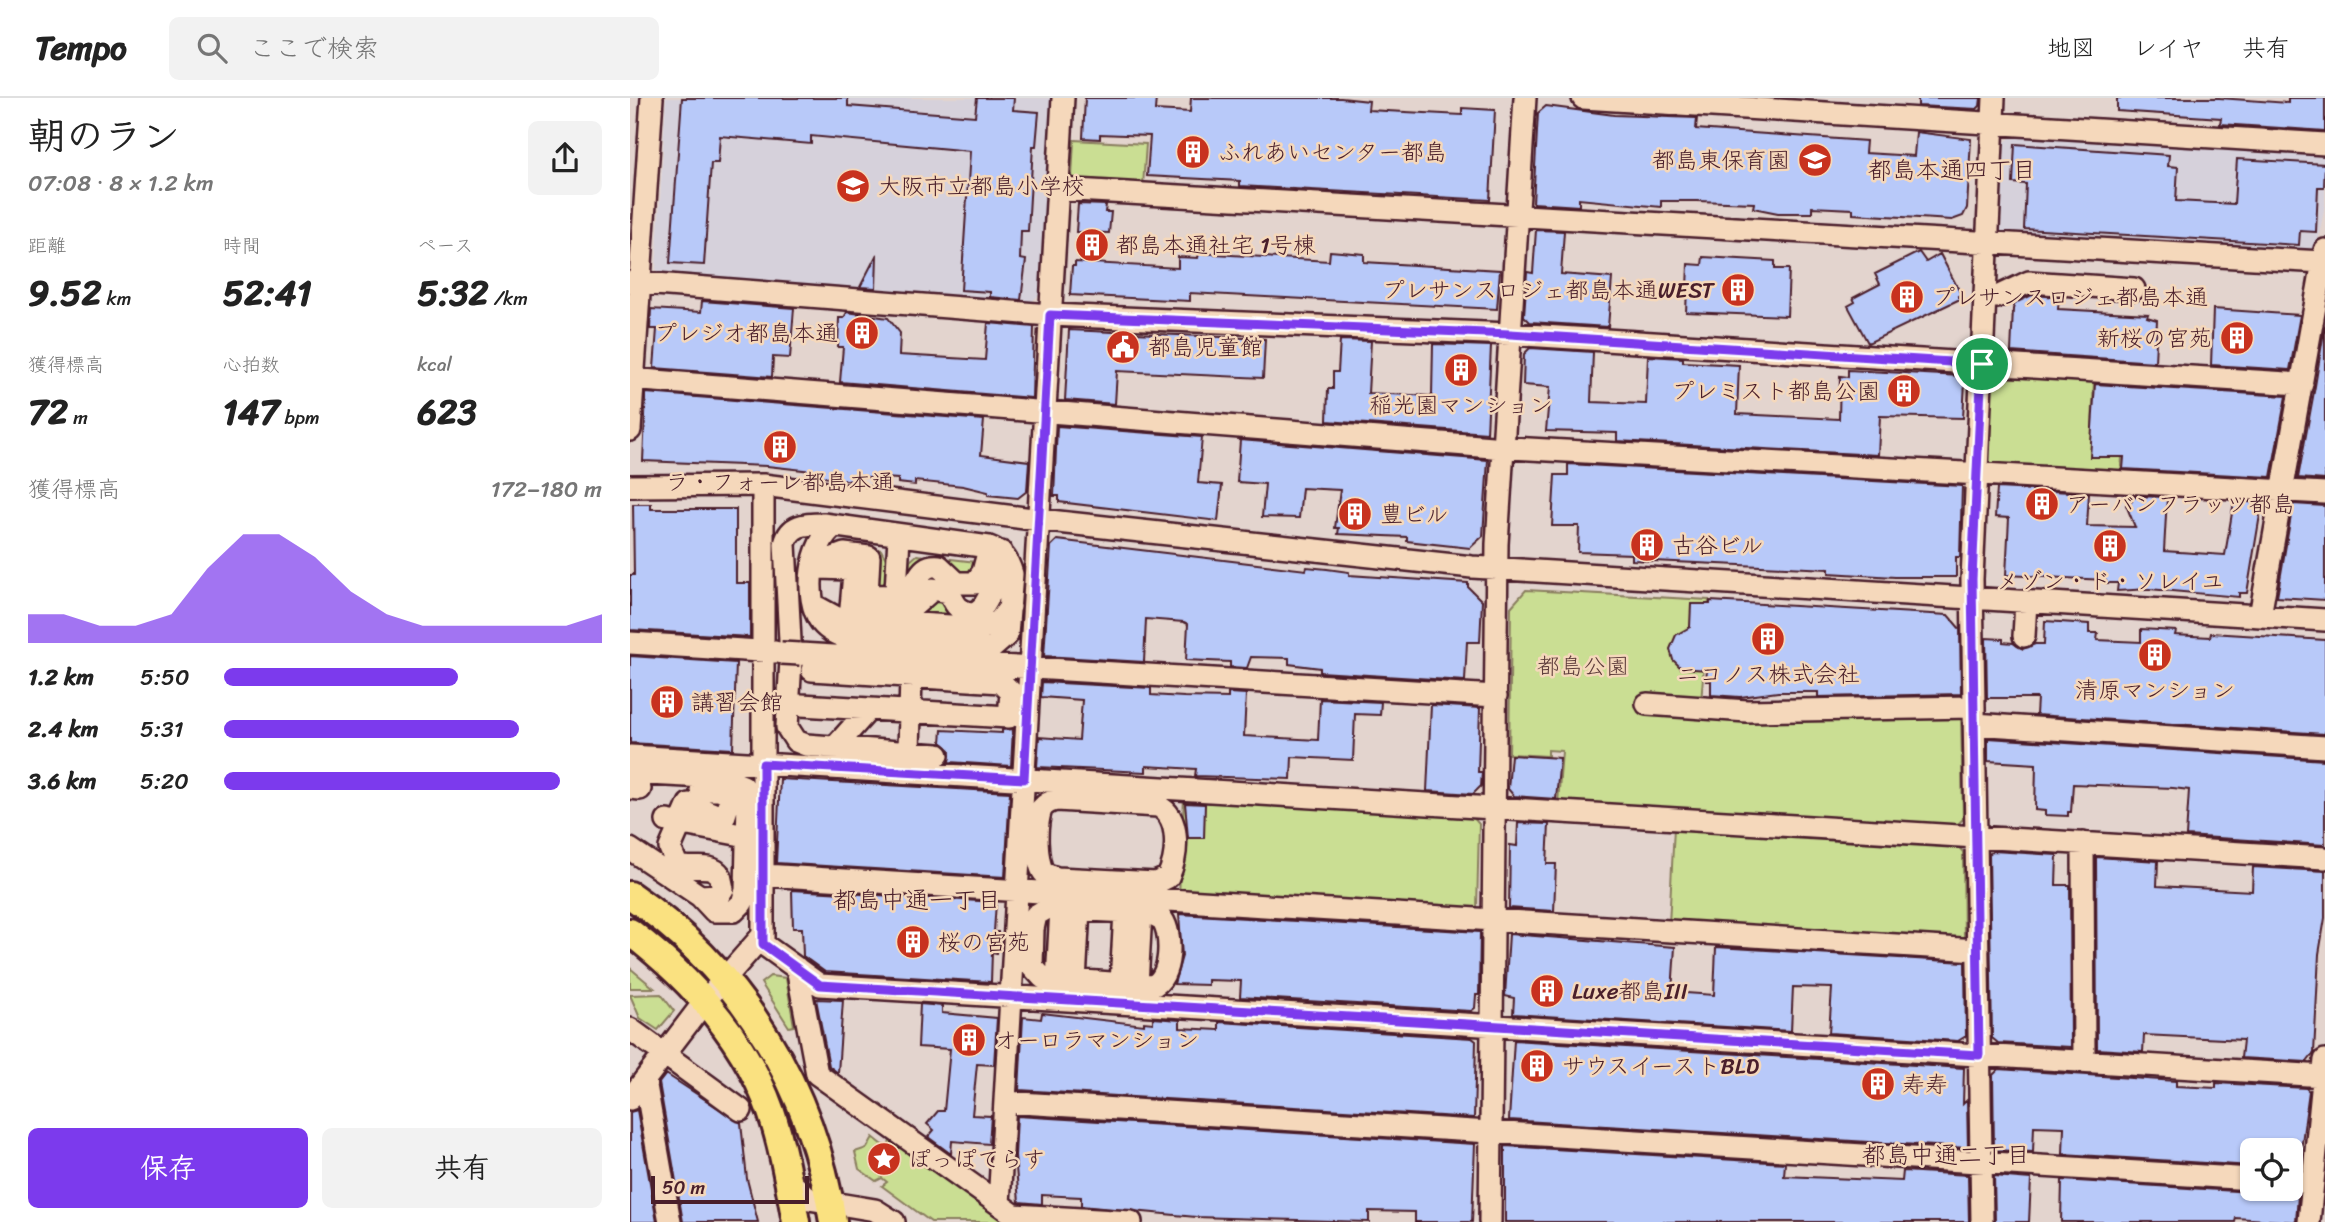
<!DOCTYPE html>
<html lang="ja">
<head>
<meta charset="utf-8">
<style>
  :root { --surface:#fff; --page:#f2f2f2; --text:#222; --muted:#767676; --line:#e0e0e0; --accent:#7c3aed }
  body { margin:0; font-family:Sriracha,"Klee One",sans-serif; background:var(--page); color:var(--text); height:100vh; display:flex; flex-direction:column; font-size:26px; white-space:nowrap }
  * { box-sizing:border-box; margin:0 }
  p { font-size:23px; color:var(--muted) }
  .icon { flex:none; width:38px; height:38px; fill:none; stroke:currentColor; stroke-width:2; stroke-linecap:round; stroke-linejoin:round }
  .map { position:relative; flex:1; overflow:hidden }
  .details { display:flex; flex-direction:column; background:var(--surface); width:630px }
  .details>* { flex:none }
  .controls { position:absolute; left:1610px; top:1040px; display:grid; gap:14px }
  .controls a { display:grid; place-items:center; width:63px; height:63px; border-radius:10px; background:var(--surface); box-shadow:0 2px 5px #0004; font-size:35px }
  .scale { position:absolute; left:21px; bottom:18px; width:158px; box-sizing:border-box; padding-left:7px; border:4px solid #4a1f2b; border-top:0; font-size:19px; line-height:24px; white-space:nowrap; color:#4a1f2b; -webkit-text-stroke:5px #f5d8bb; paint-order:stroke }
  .pin { position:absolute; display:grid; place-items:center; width:60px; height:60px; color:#fff; margin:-30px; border:4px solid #fff; border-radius:50%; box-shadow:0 2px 7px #0007 }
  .round { display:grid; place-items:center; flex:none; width:74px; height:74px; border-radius:10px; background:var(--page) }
  .head { display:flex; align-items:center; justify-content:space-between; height:119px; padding:0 28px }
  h1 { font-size:38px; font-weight:700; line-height:52px }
  .figures { display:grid; grid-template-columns:repeat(3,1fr); gap:10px; height:119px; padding:7px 28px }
  .figures div { display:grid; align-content:center }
  .figures b { font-size:35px; font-weight:700 }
  .figures small { font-size:19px; font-weight:400 }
  .figures p { font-size:19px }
  .chart { height:196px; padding:14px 28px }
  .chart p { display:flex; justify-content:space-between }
  .chart svg { width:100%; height:126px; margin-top:7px; fill:var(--accent); opacity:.7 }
  .cta { display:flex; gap:14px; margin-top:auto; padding:14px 28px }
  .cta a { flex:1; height:80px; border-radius:10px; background:var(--accent); color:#fff; font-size:28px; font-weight:700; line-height:80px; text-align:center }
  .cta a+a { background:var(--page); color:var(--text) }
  ul { padding:0 28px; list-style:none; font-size:23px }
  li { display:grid; grid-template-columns:112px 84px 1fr; align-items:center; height:52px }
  li i { height:18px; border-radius:9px; background:var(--accent) }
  header { display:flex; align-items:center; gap:42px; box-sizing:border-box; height:98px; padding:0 35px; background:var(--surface); border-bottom:2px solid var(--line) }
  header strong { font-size:33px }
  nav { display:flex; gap:38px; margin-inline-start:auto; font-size:24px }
  .search { width:490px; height:63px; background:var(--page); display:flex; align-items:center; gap:18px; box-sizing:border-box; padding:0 24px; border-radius:10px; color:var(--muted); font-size:26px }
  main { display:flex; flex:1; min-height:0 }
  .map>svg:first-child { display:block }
  .built { fill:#d6d1db }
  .green { fill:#cade93; stroke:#8a7e5f; stroke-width:2 }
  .building { fill:#b8c9f9; stroke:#4a1f2b; stroke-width:2 }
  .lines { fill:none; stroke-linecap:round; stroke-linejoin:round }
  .minor-casing { stroke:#4a1f2b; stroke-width:26 }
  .major-casing { stroke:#4a1f2b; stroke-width:32 }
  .minor { stroke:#f5d8bb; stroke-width:21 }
  .major { stroke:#fae180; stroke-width:26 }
  .minor-bridge-casing { stroke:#4a1f2b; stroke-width:26; stroke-linecap:butt }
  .minor-bridge { stroke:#f5d8bb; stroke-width:21 }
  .route-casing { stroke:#fff; stroke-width:14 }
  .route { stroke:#7c3aed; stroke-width:9 }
  .labels { text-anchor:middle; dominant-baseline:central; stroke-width:5; stroke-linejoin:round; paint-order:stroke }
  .poi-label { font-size:23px; fill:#4a1f2b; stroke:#f5d8bb; text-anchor:start }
  .park-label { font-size:23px; fill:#5d3c3b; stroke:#f5d8bb }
  .neighbourhood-label { font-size:24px; fill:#4a1f2b; stroke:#f5d8bb }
</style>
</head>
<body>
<header>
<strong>Tempo</strong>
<div class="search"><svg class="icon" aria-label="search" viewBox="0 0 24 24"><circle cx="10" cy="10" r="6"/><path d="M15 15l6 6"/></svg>ここで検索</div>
<nav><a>地図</a><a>レイヤ</a><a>共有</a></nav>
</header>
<main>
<section class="details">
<div class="head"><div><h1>朝のラン</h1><p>07:08 · 8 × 1.2 km</p></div><a class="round"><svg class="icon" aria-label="share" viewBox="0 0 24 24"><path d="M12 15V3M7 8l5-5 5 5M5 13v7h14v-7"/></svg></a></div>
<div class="figures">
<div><p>距離</p><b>9.52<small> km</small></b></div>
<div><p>時間</p><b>52:41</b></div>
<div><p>ペース</p><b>5:32<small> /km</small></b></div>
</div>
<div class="figures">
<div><p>獲得標高</p><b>72<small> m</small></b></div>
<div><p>心拍数</p><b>147<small> bpm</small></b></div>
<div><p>kcal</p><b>623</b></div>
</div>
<div class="chart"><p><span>獲得標高</span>172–180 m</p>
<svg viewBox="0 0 160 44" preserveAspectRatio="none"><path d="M0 44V34L10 34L20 38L30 38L40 34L50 18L60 6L70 6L80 14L90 26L100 34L110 38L120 38L130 38L140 38L150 38L160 34V44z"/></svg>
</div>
<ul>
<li><b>1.2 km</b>5:50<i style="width:62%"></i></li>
<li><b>2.4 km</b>5:31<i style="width:78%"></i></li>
<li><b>3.6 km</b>5:20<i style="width:89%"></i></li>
</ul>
<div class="cta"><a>保存</a><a>共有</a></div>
</section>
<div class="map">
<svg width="1695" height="1124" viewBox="0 0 1695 1124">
  <rect width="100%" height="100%" fill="#e3d4ce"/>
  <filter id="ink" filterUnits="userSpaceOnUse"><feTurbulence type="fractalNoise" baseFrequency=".0143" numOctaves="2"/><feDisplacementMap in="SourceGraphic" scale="14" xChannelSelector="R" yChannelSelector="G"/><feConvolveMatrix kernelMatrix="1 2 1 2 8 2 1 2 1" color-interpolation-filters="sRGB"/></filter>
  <g filter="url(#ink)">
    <path class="built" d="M36,0H421L409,197L399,206L32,178L26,171Z
      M1383,38L1695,55V106L1687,149L1676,158L1379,141L1371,133L1375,44Z"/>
    <path class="green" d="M444,42L516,46L513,88L445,84L442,80Z
      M1372,276L1464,282L1462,328L1479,329L1493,338L1491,379L1358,371L1361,286Z
      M245,451L251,452L256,461L255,491H245Z
      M287,457L346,464L347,465L337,481L322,470L278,485L280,463Z
      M370,488L369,505L363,516L286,520L308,497L329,518Z
      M896,492L1079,502L1071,605L1331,614L1333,721L1326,728L928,705L932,653L918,652V658L879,656L881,509Z
      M554,700L841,717L849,726L847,812L549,797Z
      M1044,729L1326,746L1333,754L1334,843L1039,827Z
      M0,870L24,890H0Z
      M140,878L156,880L164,928L159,929L131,885Z
      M31,896L44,913L28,932L10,920L0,897Z
      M261,1038L377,1124H301L252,1088L257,1084L252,1080L246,1083L229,1071L225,1054L237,1050L243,1039L258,1051Z"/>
    <path class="building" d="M52,0H218V8L345,18L347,0H384L383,12L409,14L406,48H403L398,133H391L390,161L396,162L391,202L360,199V194L331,192L340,53L181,38V46L90,38L88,65H81L74,167L40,165Z
      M455,0H526L525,12L560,14L561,0H711L739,3L738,12L832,17V10L865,12L860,102L610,88V83L517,78L520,38L470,36V41L453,40Z
      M1288,0H1351L1350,8L1347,11L1288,8Z
      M1487,0H1589L1658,5V0H1695V33L1590,26L1591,20L1487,13Z
      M916,8L984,17L1067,20L1066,31L1236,43L1235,55L1284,58L1286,34L1341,41L1337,110L1333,118L1322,122L1223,116V111L1182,109V115H1148L1123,110L1124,105L1067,103H1031V109L949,101V108L903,105L908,15Z
      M1385,46L1539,57L1538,68L1548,69L1546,103L1604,106L1607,61L1695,66L1694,89H1688L1686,134L1670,133L1669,147L1394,131L1396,86L1383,85Z
      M448,106L476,107L475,114H481L479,135L446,134Z
      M906,132L934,133L931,176L982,180L978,229L900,224L894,218L897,174L903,175Z
      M700,153L734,156V164L870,172L867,211L560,195V203L440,197L442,168H445V164L548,170V159L568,160L569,155L699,163Z
      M1289,154L1296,164L1310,156L1331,196L1328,198L1330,201L1238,245L1218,208L1225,204L1223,200L1250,186L1245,176Z
      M247,156L246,190L230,189Z
      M1073,159L1145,163V171H1159L1157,218L1056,214L1058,166L1072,167Z
      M1402,197L1429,199L1428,211L1518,216L1517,219L1527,222L1525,264L1381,254L1383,211L1385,205Z
      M72,203L164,210L160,260L143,259L142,279L24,270L27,231H20L21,211L71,214Z
      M1583,211L1670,217L1660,272L1581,267Z
      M217,214L258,220L270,235L269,257L355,262L358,225L404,229L402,300L210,284L213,249H208L209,220H214Z
      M1695,227V382L1668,380L1685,288Z
      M439,232L635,241L633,280L487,273L485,306L435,302Z
      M710,242L741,243L738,295L802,298L803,246L861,248L857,335L697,323L698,291H703V274H708Z
      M900,250L963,254L961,304L1016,306L1018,258L1053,260V264L1109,267L1107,316L1209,321L1210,278L1218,279V272L1332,278V284H1335L1333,320L1250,318L1248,357L987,343V335L916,333L920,289L893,287L894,256Z
      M1465,286L1656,298L1641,379L1493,371L1494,359H1460Z
      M16,295L354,322L351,357L399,363L397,393L388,400L358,397V394L333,388L285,383V387L268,385V381L223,378L222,383L199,380L182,376V373L137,368L13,363Z
      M427,328L572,339L568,385L592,387L588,423L429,404V398H424Z
      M610,342L858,362L853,438L840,450L777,443V439L708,436L709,430H705L710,392L672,390L669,420L632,419L635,386L607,384Z
      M938,366L1332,388L1330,459H1326V479H1265L1199,475V471L1002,462V456L948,454L949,428H922L925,377H938Z
      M1367,390L1459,395L1457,428L1505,429L1496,407L1502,403V398L1537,399L1534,453L1595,457L1604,403L1632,405L1617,495H1609V499L1519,491L1487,493L1488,485H1476V482L1376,477L1379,420L1365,419Z
      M3,406H21V411H106V485H120V539L0,532V477H4Z
      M1663,406L1695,408V502L1647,499Z
      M427,442L676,472L677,469L697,471L719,474V477L838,485V489L852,503L850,544H837L835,583L690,574V570L659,566V560L621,559L617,570L600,569V564L556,562L558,526L554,524L516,521L514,564L414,558L421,448Z
      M1080,503L1318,517L1330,531L1331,596L1188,599V594H1148L1110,599L1081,597V583H1076L1077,572L1051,570L1043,562L1040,551L1046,537L1060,529L1061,506H1080Z
      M1415,523L1459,526V535H1468L1467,542L1511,544V531L1546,533L1545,537L1580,539L1581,535L1695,542V636L1406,617L1407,600H1357L1356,540L1373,541V544L1383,545L1393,551L1405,546H1414Z
      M0,558L106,565L103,651L0,645Z
      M412,584L521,590V597L554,599L598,600V595L616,596L614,638L688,642L690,601L751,604L750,617L725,616L723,662L662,659L661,681L565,678L566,671L516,668V674L407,669L409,639L449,642L452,602L411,599Z
      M801,607L850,610L848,674H852L851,688L843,696L797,693Z
      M383,631L381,668L319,664L320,652L311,644L312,632L372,635V632Z
      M1358,640L1695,662V747L1556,738L1559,692L1543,690L1443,686L1441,714H1438V718L1415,717V713L1405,712L1406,666L1358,663Z
      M881,657L930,660L926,701L884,698L878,691Z
      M150,681L380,694L375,779L146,765Z
      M555,705L575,706L574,740H558Z
      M888,725L919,726L917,766H926L924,813L879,810L880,747L887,748Z
      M1363,753L1427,757L1426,787H1440L1441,949L1368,945L1362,940L1359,756Z
      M1466,759L1528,763L1527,788L1622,793L1623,769L1695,773V820L1689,856L1684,955L1677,964L1611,960L1613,942L1514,937L1513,954L1467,951Z
      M162,792L366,804L364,834H368L367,855L362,854L361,884L195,874L173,858L172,830H163Z
      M549,816L850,834L849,897H846L845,910L841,913L610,899L611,883L578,882V887L544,886L552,858Z
      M879,836L1045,849L1042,894L1084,897L1086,849L1335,864L1336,938L1328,943L1199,935L1202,890L1163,889L1161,933L883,916L884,900L875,898Z
      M186,901L213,902L208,975L199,968Z
      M290,906L312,908V915L367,920L364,967L347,966L342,1017L361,1018L359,1046L322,1043L321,1056L298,1039L304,1032L297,1026L308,1013H314L320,951L288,949Z
      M412,915L514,927V924L523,925V920L550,922V930L589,932V924L842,940L846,943L844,1020L389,992L393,919L411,921Z
      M884,942L1334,970L1333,1006L1337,1002L1338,1050L879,1022Z
      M1369,971L1546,983V988L1586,990V985L1676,990L1679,993L1671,1052H1622V1068L1433,1056L1434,1029L1404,1028L1403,1054L1364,1052L1363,977Z
      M36,976L111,1025L117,1081L128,1124H53L29,985Z
      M7,1012L27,1124H0V1014Z
      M387,1018L845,1046L842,1124H785V1114L739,1113V1124L566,1119L451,1108V1099L412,1097V1106L389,1104L385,1058Z
      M875,1048L1155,1065L1154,1078L1272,1083L1273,1073L1338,1077L1339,1124H875Z
      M1364,1078L1401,1081L1399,1124H1365Z
      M1432,1082L1621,1094L1631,1090H1650L1668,1097L1666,1124L1606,1120L1605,1124H1431Z"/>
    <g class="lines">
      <g class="minor-casing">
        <path id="minor" d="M953,0L1695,46
          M428,91L1693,164
          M0,184L420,217L880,236L1672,286
          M1355,199H1367L1399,184L1504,191
          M0,281L862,349L1695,395
          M0,332L22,0
          M133,387V846L190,887L1695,978
          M0,388L133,387L410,422L842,469L1695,522
          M205,428C180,444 173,500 191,524C198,533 208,537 219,541L362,550L377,537L382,476C378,462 373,454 359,449L193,426C175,426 160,426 155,446L161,562L157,629L166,643L176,647L308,657
          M198,462L214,456L239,459L237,497C249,497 266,501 276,494C291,485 287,466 309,468L327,485H345L353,474L358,455
          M190,470L218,471L224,475L221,510L279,512L303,491L318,494C323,500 325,509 332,512C360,528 366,471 371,454
          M185,508L207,520L221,522L353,530L369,523L380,509
          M265,510L269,439
          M1630,518L1695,152
          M1394,538L1396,504
          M0,545L145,554
          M170,556L866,598
          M1017,606L1117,613L1343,609
          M171,607L379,619L381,594L371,584L182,572
          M1344,626L1695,649
          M205,649L239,611
          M279,653L281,578
          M0,658L1695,760
          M0,675L93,680L113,688L118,701L116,792L112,805L104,813H84L70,798L0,751
          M0,690L10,691
          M427,702L528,708C551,719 548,758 538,779L526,785L427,780L415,776C405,767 405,722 412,710C416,705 421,703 427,702Z
          M37,723L117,738
          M1453,745L1454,963
          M134,777L1348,852
          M70,798L89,797L93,791L90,777C79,763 62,774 47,767L40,750L59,706L94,720L101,699L90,692H71
          M418,810L520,815L532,821C543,836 542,881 522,888L413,880L402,868L403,831L406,817Z
          M167,870L187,976L394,1124
          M427,883L431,810
          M445,883L449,811
          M491,886L495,813
          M507,887L511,814
          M0,931L111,1012
          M15,982L40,1124
          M0,1001L75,903L133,837
          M375,1004L1622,1081
          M158,1082L179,1101L245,1112L264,1124
          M1661,1083L1682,1085
          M369,1106L433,0
          M384,1117L501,1124
          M860,1124L867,446L895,0
          M1352,1124L1342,481L1364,0
          M1679,1124L1695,962"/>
      </g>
      <g class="major-casing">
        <path id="major" d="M0,797C112,873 183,991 203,1124
          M0,834C61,881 115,940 141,1014C153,1049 159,1087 166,1124"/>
      </g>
      <use href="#minor" class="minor"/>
      <use href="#major" class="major"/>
      <g class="minor-bridge-casing">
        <path id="minor-bridge" d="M151,555L170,556"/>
      </g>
      <use href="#minor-bridge" class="minor-bridge"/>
    </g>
  </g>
  <g class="lines" filter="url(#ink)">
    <g class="route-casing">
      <path id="route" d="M420,217L880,236L1352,266L1342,481L1349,957L190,887L133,846V666L394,681Z"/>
    </g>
    <use href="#route" class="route"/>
  </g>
  <defs>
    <g id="building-disc" transform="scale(1.75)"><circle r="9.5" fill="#c8321e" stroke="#f5d8bb"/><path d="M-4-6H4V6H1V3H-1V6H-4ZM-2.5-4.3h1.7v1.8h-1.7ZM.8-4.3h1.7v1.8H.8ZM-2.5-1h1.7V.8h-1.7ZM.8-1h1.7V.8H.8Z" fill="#fff"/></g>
    <g id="school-disc" transform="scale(1.75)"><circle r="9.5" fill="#c8321e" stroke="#f5d8bb"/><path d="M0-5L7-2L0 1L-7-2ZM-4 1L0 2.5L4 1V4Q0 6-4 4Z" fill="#fff"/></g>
    <g id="civic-disc" transform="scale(1.75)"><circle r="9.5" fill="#c8321e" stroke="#f5d8bb"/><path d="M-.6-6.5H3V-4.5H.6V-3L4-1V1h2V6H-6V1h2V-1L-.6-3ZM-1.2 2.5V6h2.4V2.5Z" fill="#fff"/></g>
    <g id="sight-disc" transform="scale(1.75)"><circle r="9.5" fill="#c8321e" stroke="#f5d8bb"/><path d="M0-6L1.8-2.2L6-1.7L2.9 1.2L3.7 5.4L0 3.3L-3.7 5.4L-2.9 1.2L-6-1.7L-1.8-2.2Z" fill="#fff"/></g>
  </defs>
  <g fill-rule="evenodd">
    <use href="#building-disc" x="563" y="54"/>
    <use href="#school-disc" x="1185" y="62"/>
    <use href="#school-disc" x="223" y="88"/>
    <use href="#building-disc" x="462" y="147"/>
    <use href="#building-disc" x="1108" y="192"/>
    <use href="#building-disc" x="1277" y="199"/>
    <use href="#building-disc" x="232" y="235"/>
    <use href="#building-disc" x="1607" y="240"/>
    <use href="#civic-disc" x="493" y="249"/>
    <use href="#building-disc" x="831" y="272"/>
    <use href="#building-disc" x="1274" y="293"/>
    <use href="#building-disc" x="150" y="349"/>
    <use href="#building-disc" x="1412" y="406"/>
    <use href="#building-disc" x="725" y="416"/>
    <use href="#building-disc" x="1017" y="447"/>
    <use href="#building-disc" x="1480" y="448"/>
    <use href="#building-disc" x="1138" y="541"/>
    <use href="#building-disc" x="1525" y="557"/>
    <use href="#building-disc" x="37" y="604"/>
    <use href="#building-disc" x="283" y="844"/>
    <use href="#building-disc" x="917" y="893"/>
    <use href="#building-disc" x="339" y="942"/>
    <use href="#building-disc" x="907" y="968"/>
    <use href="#building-disc" x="1248" y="986"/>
    <use href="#sight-disc" x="254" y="1061"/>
  </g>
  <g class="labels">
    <g class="poi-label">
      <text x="588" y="54">ふれあいセンター都島</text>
      <text x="1160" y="62" text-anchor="end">都島東保育園</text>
      <text x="248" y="88">大阪市立都島小学校</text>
      <text x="486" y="147">都島本通社宅 1号棟</text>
      <text x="1084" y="192" text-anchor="end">プレサンスロジェ都島本通WEST</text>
      <text x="1302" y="199">プレサンスロジェ都島本通</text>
      <text x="208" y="235" text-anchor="end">プレジオ都島本通</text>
      <text x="1582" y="240" text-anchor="end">新桜の宮苑</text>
      <text x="518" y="249">都島児童館</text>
      <text x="1250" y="293" text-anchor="end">プレミスト都島公園</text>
      <text x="831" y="307" text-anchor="middle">稲光園マンション</text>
      <text x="150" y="384" text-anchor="middle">ラ・フォーレ都島本通</text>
      <text x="1436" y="406">アーバンフラッツ都島</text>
      <text x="750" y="416">豊ビル</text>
      <text x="1042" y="447">古谷ビル</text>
      <text x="1480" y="483" text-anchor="middle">メゾン・ド・ソレイユ</text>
      <text x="1138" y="576" text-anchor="middle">ニコノス株式会社</text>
      <text x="1525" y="592" text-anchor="middle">清原マンション</text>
      <text x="61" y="604">講習会館</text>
      <text x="308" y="844">桜の宮苑</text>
      <text x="942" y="893">Luxe都島III</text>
      <text x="364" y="942">オーロラマンション</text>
      <text x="932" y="968">サウスイーストBLD</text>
      <text x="1272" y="986">寿寿</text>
      <text x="278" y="1061">ぽっぽてらす</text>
    </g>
    <g class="park-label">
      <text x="953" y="568">都島公園</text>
    </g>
    <g class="neighbourhood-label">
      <text x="1322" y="72">都島本通四丁目</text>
      <text x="287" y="802">都島中通一丁目</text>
      <text x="1316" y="1057">都島中通二丁目</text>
    </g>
  </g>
</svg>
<div class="controls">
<a><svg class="icon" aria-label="locate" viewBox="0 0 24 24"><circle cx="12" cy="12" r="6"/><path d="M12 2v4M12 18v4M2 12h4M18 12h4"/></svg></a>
</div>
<div class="scale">50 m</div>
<div class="pin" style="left:1352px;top:266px;background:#1e9e55"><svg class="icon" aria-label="arrive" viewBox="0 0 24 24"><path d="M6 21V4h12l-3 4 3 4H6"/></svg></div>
</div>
</main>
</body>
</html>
